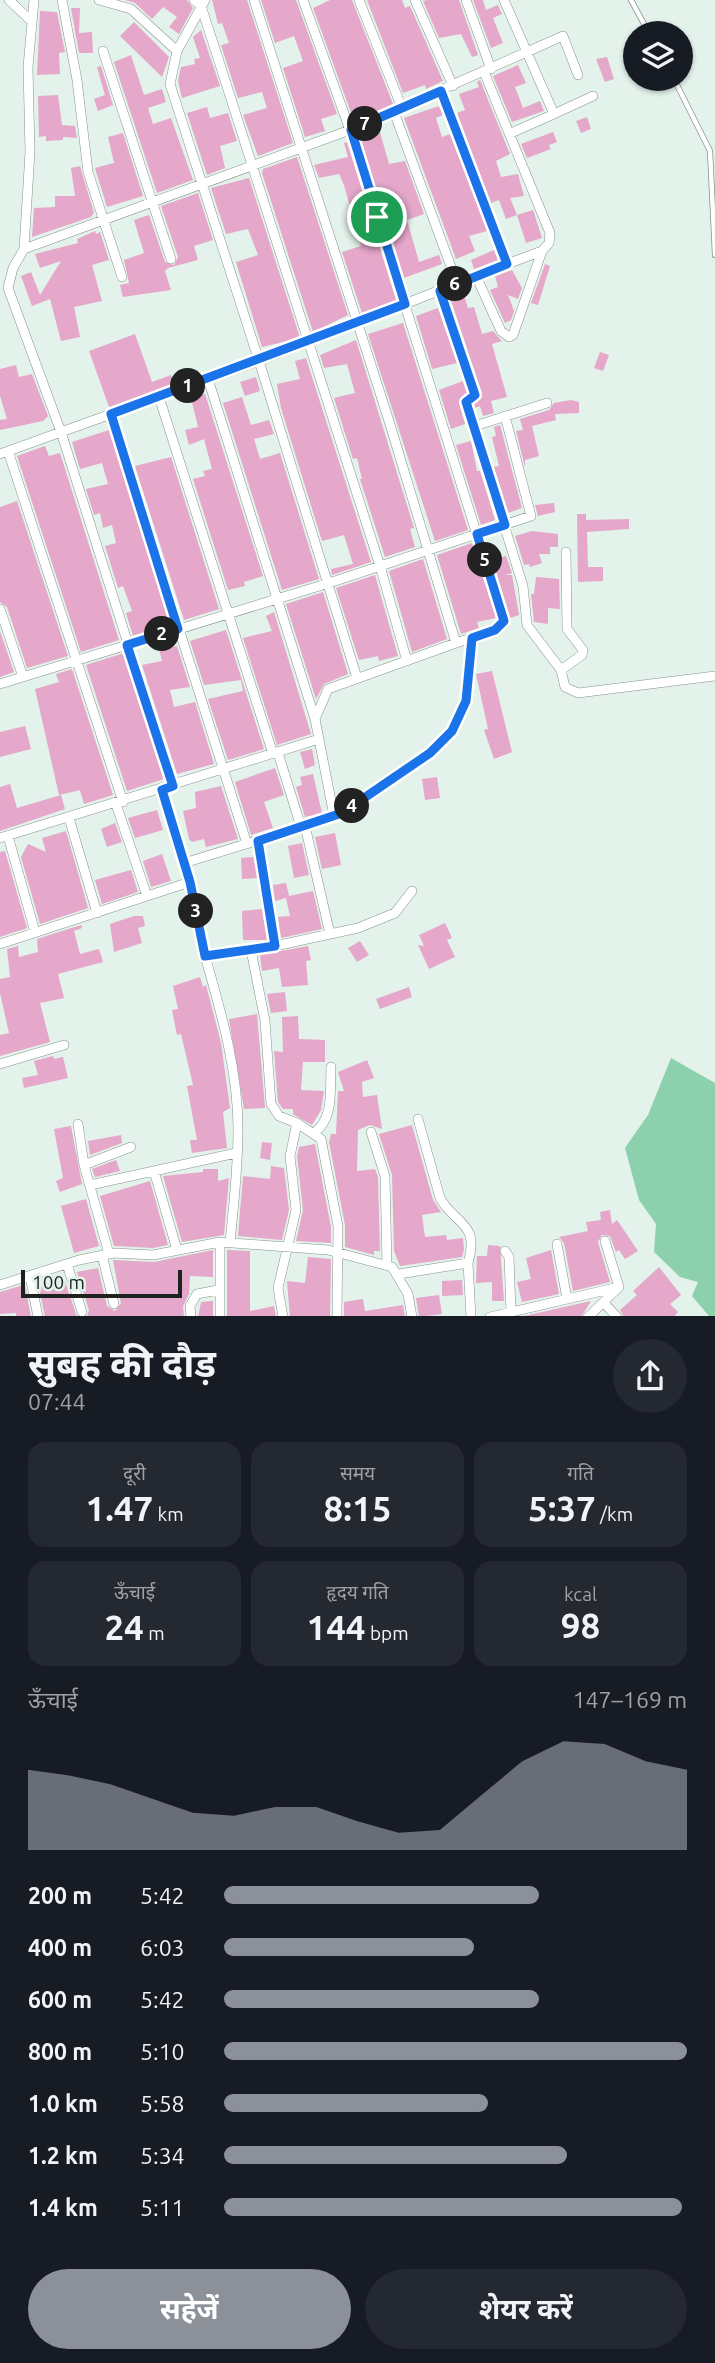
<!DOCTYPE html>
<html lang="hi">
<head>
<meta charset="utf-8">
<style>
  :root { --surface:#171b24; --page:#242831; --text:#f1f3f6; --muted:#9ea1a6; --accent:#8c9099 }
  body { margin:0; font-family:Ubuntu,"Noto Sans Devanagari",sans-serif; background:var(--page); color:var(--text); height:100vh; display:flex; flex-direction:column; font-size:26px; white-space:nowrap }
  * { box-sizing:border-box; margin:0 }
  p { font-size:23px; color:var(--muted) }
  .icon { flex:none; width:38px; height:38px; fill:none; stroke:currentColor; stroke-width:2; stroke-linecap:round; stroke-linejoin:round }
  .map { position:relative; height:1316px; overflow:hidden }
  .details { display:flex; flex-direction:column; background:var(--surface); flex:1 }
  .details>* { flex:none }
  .fabs { position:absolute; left:623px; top:21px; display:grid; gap:14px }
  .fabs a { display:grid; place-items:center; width:70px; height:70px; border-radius:50%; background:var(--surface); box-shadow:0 2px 5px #0004; font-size:35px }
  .scale { position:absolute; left:21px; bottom:18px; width:161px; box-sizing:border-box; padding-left:7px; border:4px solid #1e2320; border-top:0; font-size:19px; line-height:24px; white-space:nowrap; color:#1e2320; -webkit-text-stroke:5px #e3f2ea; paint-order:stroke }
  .pin { position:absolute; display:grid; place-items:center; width:60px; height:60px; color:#fff; margin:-30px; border:4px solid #fff; border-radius:50%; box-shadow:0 2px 7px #0007 }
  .km { position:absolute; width:35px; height:35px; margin:-18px; border-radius:50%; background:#222; color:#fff; font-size:19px; line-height:35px; text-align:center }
  .round { display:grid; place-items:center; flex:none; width:74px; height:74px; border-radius:37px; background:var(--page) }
  .headline { display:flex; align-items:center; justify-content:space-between; height:119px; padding:0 28px }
  h1 { font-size:38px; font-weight:700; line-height:52px }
  .figures { display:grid; grid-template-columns:repeat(3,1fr); gap:10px; height:119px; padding:7px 28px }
  .figures div { display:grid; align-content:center; border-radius:18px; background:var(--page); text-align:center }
  .figures b { font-size:35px; font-weight:700 }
  .figures small { font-size:19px; font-weight:400 }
  .figures p { font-size:19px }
  .chart { height:196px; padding:14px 28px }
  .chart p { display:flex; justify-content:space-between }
  .chart svg { width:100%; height:126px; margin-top:7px; fill:var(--accent); opacity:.7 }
  .action { display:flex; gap:14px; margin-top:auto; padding:14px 28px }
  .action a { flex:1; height:80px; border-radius:42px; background:var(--accent); color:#fff; font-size:28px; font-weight:700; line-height:80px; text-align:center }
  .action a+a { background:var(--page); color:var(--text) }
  ul { padding:0 28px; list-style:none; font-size:23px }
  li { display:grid; grid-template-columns:112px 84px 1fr; align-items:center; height:52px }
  li i { height:18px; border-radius:9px; background:var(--accent) }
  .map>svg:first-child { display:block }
  .water { fill:#8cd0ae }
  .building { fill:#e5a7ca }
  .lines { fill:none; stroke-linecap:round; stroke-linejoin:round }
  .service-casing { stroke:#86948c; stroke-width:6 }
  .minor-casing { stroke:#86948c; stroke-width:10 }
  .service { stroke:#fff; stroke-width:4.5 }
  .minor { stroke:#fff; stroke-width:9 }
  .route-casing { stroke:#fff; stroke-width:14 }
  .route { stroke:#1a73e8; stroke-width:9 }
</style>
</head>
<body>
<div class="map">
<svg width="715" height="1317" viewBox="0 0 715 1317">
  <rect width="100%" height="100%" fill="#e3f2ea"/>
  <path class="water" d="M671,1058L715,1083V1316H709L692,1296L698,1282L680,1277L654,1252L656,1224L639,1200L625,1148L648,1115Z"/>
  <path class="building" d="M125,0H187L193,8L179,34L169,27L177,17L163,7L152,19L135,3Z
    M212,0H247L293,143L258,156L243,115L267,108L262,92L238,98L221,45L229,43L222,23L218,24Z
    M261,0H296L337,114L321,119L325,131L305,137L283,68L303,61L294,36L275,43Z
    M330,0H352L393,104L354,121L313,8Z
    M367,0H402L405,8L410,6L443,81L426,89L425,85L403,93Z
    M427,0H459L478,55L472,57L461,34L439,38L423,1Z
    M473,0H483L486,10L498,5L502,14L493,18L503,43L491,48Z
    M71,8H80L79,33L92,32L93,53H79Z
    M40,11L57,12L65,52L59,53L60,74L37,75Z
    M134,22L169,57L162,77L120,36Z
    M201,30L220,86L182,98L178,81L181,67L195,64L194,59L200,58L193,37Z
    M131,55L144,95L162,89L166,102L148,108L153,124L171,118L193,180L157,193L114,62Z
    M607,57L614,79L605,82L596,59Z
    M518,65L526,83L515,87L523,108L540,101L544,111L512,122L493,76Z
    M101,66L113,105L98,111L94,99L105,95L97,67Z
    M480,80L510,154L496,161L501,177L518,174L524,196L510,198L517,215L506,219L499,200L491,203L457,113L465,110L459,94L479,87L477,82Z
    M58,95L62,125L75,126L77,138L63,137V140L46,141V136L39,137L38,96Z
    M439,106L443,115L436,118L442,137L450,134L487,231L469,236L475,251L456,259L404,118Z
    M207,107L210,118L228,113L237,141L220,146L225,168L207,175L187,113Z
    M587,117L591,129L581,133L576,121Z
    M378,125L389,164L405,161L424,214L407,220L419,262L439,255L442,264L404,278L387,225L405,219L400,200L381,205L360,139V133Z
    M553,132L557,142L549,145L551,149L527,158L521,144Z
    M123,133L143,196L107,207L95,168L114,163L108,137Z
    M347,142L396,300L362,313L342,252L361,246L344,185L339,174L319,178L314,165L348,157L344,143Z
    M297,157L348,315L313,332L262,173L263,169Z
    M80,166L94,213L91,217L32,237L34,208L55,207V196H75L71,168Z
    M249,178L300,338L262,347L236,262L258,255L248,229L226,234L211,188Z
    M198,193L213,240L194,246L198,260L168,268L165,271L171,290L123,297L120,285L129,283L124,260L144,253L134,220L149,215L165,262L174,265L178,257L161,206Z
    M533,210L542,238L526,243L517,215Z
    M95,231L96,234L100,232L109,260L92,265L102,301L74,307L80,337L61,341L50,299L32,306L21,276L31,272L40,295L61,261L40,268L35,254L78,243L77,239Z
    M494,250L498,260L474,269L471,260Z
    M545,264L550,266L538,305L531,303Z
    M512,270L522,288L518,299L508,295L514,311L511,320L505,323L490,290L498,287L495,276Z
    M462,289L468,308L474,307L482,334L493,331L502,341L492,344L507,397L491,401L494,413L483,416L480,406L475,408L474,405L482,393L450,298L454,297L453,293Z
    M438,308L457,363L432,369L416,316Z
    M403,323L468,530L435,541L368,334Z
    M135,334L152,382L171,375L174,384L109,407L89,351Z
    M356,340L414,528L410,529L415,547L385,557L360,479H362L357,458L353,459L334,398L355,393L347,364L324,368L320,355Z
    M600,352L609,355L603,371L594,368Z
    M306,358L371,562L332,575L331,569L353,564L344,535L322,541L281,408L277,384L300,379L295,361Z
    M16,365L19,377L32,374L48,416L43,421L0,430V420L7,419L0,396V369Z
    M256,377L260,391L245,396L240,382Z
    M463,381L467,393L459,403L465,424L451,429L439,390Z
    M205,394L263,576L244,582L245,586L228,590L193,479L205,476L203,471L212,469L204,439L189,445L185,430L198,427L191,398Z
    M242,397L251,425L269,420L274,434L254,439L260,459L280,453L319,579L282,590L223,403Z
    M571,400L579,402V413L555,414L556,420L532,426L539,456L525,460V467L516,431L523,430L520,419L549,410L554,403Z
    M500,425L522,508L508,513L494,467L499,466L492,437L496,436L494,427Z
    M109,430L170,624L133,636L126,613L132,611L123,586L118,588L105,546L116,543L112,525L103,528L100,513L94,515L86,489L108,484L102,463L80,469L72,442Z
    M471,441L477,471H480L495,520L481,525L456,445Z
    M45,446L49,456L60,453L119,640L81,652L17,456Z
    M171,457L219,609L184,620L135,466Z
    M17,501L68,656L27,668L7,607L0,602V507Z
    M554,503L555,512L538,516L535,505Z
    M577,514H586V520L629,519V529L587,532L588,567H603V581L578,582Z
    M532,531L558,534V547H550V554H539L542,563L530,567L529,564L524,565L515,536Z
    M472,543L496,618L477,622L479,628L461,634L437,555Z
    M506,556L512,573L505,575H512L519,615L510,618L492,560Z
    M423,559L447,639L412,652L389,571Z
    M375,575L398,656L379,661L378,656L359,660L336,588Z
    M536,577L559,579L560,609L548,608V624L534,622L531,594H534Z
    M323,592L348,674L324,684L316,699L286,604Z
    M274,612L311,734L277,745L243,638L272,631L266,616Z
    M226,630L264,749L228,760L208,699L243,691L241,680L204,685L190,641Z
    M0,631L14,672L0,677Z
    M177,646L190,687L170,690L174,707L195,702L214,764L177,774L142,665L162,661L159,649Z
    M124,653L164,779L127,791L86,665Z
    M72,669L113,795L84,804L80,790L59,795L35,689L59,682L56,674Z
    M492,671L512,752L494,759L484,730L488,729L476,674Z
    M25,726L31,749L0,757V732Z
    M312,749L315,765L305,769L300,752Z
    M275,768L284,795L264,802L273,828L251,835L235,782Z
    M313,774L322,813L305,817L296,787L302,785L300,777Z
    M437,777L440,798L425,800L422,779Z
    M10,784L17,808L61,795L65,809L0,831V787Z
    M221,786L238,839L206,847L204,839L192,842L189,839L183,811L196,808L195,792Z
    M157,810L163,830L135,838L128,818Z
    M115,823L122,842L107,847L101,829Z
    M66,831L88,908L40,924L21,857L28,844L46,852L42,838Z
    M335,833L341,865L322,869L315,837Z
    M302,843L309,875L294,878L288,846Z
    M5,851L27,928L0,937V852Z
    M162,854L171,881L151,887L143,861Z
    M254,857L258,878L242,879L241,858Z
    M131,870L138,892L102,904L95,880Z
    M286,883L289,896L313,891L322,929L281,938L278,917L290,916L286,898L275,901L273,885Z
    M262,909L267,940H243L242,911Z
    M134,916H143L145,926L138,928L142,943L114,952L110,924Z
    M445,923L452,938L447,940L455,957L429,969L418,945L424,946L419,935Z
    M81,925L82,928L74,931L80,954L99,949L103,962L58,974L64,998L40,1003L50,1042L0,1056V1035L9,1033L0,993V979L10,977L7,949L18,946L19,957L38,952L37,939Z
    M360,941L369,955L357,962L348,948Z
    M308,946L311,960L306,961L308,985L282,987L279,968L262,971L260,955Z
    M200,977L203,987L206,985L221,1043L230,1108L223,1112L227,1148L192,1153L190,1140H197L187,1086L193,1085L181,1034L177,1035L172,1010L178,1009L173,986Z
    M409,987L412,997L380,1009L376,999Z
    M285,992L287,1011L271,1013L267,994Z
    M257,1014L265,1108L244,1109L229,1019Z
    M298,1016L299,1039L325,1040V1062H303L301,1090L324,1091L321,1110L312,1125L293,1114V1109H283L278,1102L274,1051L283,1052L282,1017Z
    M53,1056L54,1059L63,1057L68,1078L24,1088L22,1078L38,1075L34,1061Z
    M367,1060L374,1078L362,1082L363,1097L377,1095L382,1129L370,1125L358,1130L357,1171L375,1169L378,1177L380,1251H374V1255L345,1247V1225L329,1142L331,1134H336L338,1091H344L338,1072Z
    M412,1125L433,1200L441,1212L422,1215L425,1237L446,1235L447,1240L463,1238L464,1249L462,1257L400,1266L394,1251L392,1175L379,1134Z
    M71,1126L82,1184L60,1192L56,1181L63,1178L54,1129Z
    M121,1135L122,1143L90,1155L88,1141Z
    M262,1142L272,1143L270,1160L260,1158Z
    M315,1144L331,1227V1243L296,1241L303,1210L297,1156L299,1147Z
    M116,1160L120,1171L95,1177L92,1169Z
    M271,1166L284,1168L289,1210L282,1240L238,1236L243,1176L270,1179Z
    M203,1169H218V1181L229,1178L224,1235L182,1242L163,1176L203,1172Z
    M150,1181L168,1245L153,1248L114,1246L100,1196Z
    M86,1199L99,1246L74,1253L61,1206Z
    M610,1210L612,1224L617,1220L638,1251L625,1259L619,1250L616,1252L610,1236L602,1235L598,1242L610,1282L573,1291L564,1243L559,1237L588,1231L586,1222L601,1220L600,1212Z
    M488,1245L500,1246L504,1301H492V1282L476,1283L477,1256H487Z
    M213,1250V1277L190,1276L189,1294L183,1306L184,1317H87L89,1310L77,1272L98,1268L107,1306L115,1311L121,1303L113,1260L154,1262Z
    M227,1250L250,1251V1311L274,1306L276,1317H227Z
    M551,1250L559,1294L522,1302L517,1282L531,1279L526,1258Z
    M308,1257L331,1259L330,1317H290L287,1281L305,1283Z
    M659,1267L681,1295L670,1304L678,1312L674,1317H624L620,1310L637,1295L633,1291Z
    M462,1280L463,1295L442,1296V1281Z
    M65,1281L77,1317H45L39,1287Z
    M20,1286H25L31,1317H16V1313L0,1314V1292Z
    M439,1295L442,1314L419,1317L416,1298Z
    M363,1299L365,1311L403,1305L405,1317H344V1302Z
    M213,1301V1317H198L201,1302Z
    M591,1301L581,1317H524V1316Z"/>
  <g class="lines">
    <g class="service-casing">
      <path id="service" d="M631,0L649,33
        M674,79L710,151L715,255"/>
    </g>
    <g class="minor-casing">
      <path id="minor" d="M9,0L30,20
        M34,0L28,67L30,152L24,249L350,130L563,36L578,75
        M62,0L77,80L88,172L122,277
        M99,0L131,9L177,51L205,0
        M194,0L201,6L216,52L380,566L407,661
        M254,0L389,421L456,643L328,689L315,719
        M303,0L350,130L504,621L495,630L456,643
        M359,0L402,108
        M415,0L453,86
        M466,0L491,69
        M504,0L554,114L509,134
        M103,51L171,259
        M177,51L170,84L259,361L507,264L441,91
        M484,72L550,233L549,243L542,251
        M394,112L457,283
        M554,114L593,96
        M24,249L13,268L8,288L61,432L259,361L357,678
        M476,276L501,331L509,337L513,335L542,251L507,264
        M440,291L475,395L466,402L523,586L527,625L561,670L565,687L578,693L715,676
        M208,379L315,719L334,816
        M159,397L273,754
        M111,414L247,844
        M475,426L547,403
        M8,451L123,802
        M0,454L61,432L173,786
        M0,609L23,677
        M561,670L582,655L583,650L567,629L566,552
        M0,684L329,583L531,516L505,416
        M116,804L147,896
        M69,818L97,913
        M305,826L330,934
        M301,827L342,813L430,753L452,731L466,701L472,638
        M8,836L35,932
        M0,838L319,739
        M184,863L301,827L278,753
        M190,882L205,956L275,946L259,841
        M0,944L190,882L162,790
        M275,946L358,928L395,913L412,891
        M251,950L265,1021L271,1104L279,1116L297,1123L290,1156L296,1210L278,1288L283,1317
        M205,956C221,1012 238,1070 238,1129C238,1167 234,1205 230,1242
        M0,1064L64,1045
        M418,1119L440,1198C455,1225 480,1222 468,1263
        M297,1123L321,1139L338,1226L337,1317
        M78,1124L84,1165
        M315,1132C334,1118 330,1089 331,1067
        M371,1132L385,1176L387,1265
        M154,1171L177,1250
        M90,1185L236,1153
        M605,1241L619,1287
        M557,1244L567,1299
        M505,1251L509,1257L511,1312
        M109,1254L84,1165L131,1147
        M102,1255L114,1304
        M67,1264L82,1312
        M399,1274L468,1263L471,1317
        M30,1276L38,1317
        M0,1285L79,1260L114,1253L153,1255L220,1242L328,1250L392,1267L408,1294L412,1317
        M604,1303L617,1317
        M191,1317L190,1306L197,1294L218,1290
        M220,1317V1242
        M490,1317L619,1287L588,1317"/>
    </g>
    <use href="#service" class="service"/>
    <use href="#minor" class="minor"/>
  </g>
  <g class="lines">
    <g class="route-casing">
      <path id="route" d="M441,91L507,264L440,291L475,395L466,402L505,525L477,534L504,621L495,630L472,638L466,701L452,731L430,753L342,813L258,841L275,946L205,956L190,882L162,790L173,786L127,645L178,629L111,414L405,304L351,130Z"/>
    </g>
    <use href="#route" class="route"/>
  </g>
</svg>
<div class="fabs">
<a><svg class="icon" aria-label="layers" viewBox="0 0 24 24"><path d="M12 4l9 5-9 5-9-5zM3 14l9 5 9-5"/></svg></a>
</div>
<div class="scale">100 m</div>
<div class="pin" style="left:377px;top:217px;background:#1e9e55"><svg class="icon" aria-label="arrive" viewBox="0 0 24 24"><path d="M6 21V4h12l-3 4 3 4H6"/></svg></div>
<b class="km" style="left:188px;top:386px">1</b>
<b class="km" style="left:162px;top:634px">2</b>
<b class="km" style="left:196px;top:911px">3</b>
<b class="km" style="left:352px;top:806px">4</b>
<b class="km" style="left:485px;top:560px">5</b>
<b class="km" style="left:455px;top:284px">6</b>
<b class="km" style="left:365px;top:124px">7</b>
</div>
<section class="details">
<div class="headline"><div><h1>सुबह की दौड़</h1><p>07:44</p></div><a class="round"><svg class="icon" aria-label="share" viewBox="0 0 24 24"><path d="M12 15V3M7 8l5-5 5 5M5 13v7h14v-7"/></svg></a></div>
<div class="figures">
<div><p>दूरी</p><b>1.47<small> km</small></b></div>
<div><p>समय</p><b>8:15</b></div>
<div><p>गति</p><b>5:37<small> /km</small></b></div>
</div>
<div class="figures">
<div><p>ऊँचाई</p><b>24<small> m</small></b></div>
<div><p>हृदय गति</p><b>144<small> bpm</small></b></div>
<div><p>kcal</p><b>98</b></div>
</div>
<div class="chart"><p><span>ऊँचाई</span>147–169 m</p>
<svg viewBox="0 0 160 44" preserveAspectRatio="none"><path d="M0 44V16L10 18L20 21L30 26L40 31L50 32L60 29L70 29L80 34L90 38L100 37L110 25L120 13L130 6L140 7L150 13L160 16V44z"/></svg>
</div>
<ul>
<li><b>200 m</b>5:42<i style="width:68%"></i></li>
<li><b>400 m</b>6:03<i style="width:54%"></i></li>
<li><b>600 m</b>5:42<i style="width:68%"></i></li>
<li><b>800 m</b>5:10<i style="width:100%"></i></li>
<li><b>1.0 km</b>5:58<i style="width:57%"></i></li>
<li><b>1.2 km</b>5:34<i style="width:74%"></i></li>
<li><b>1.4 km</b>5:11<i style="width:99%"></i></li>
</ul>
<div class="action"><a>सहेजें</a><a>शेयर करें</a></div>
</section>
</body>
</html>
